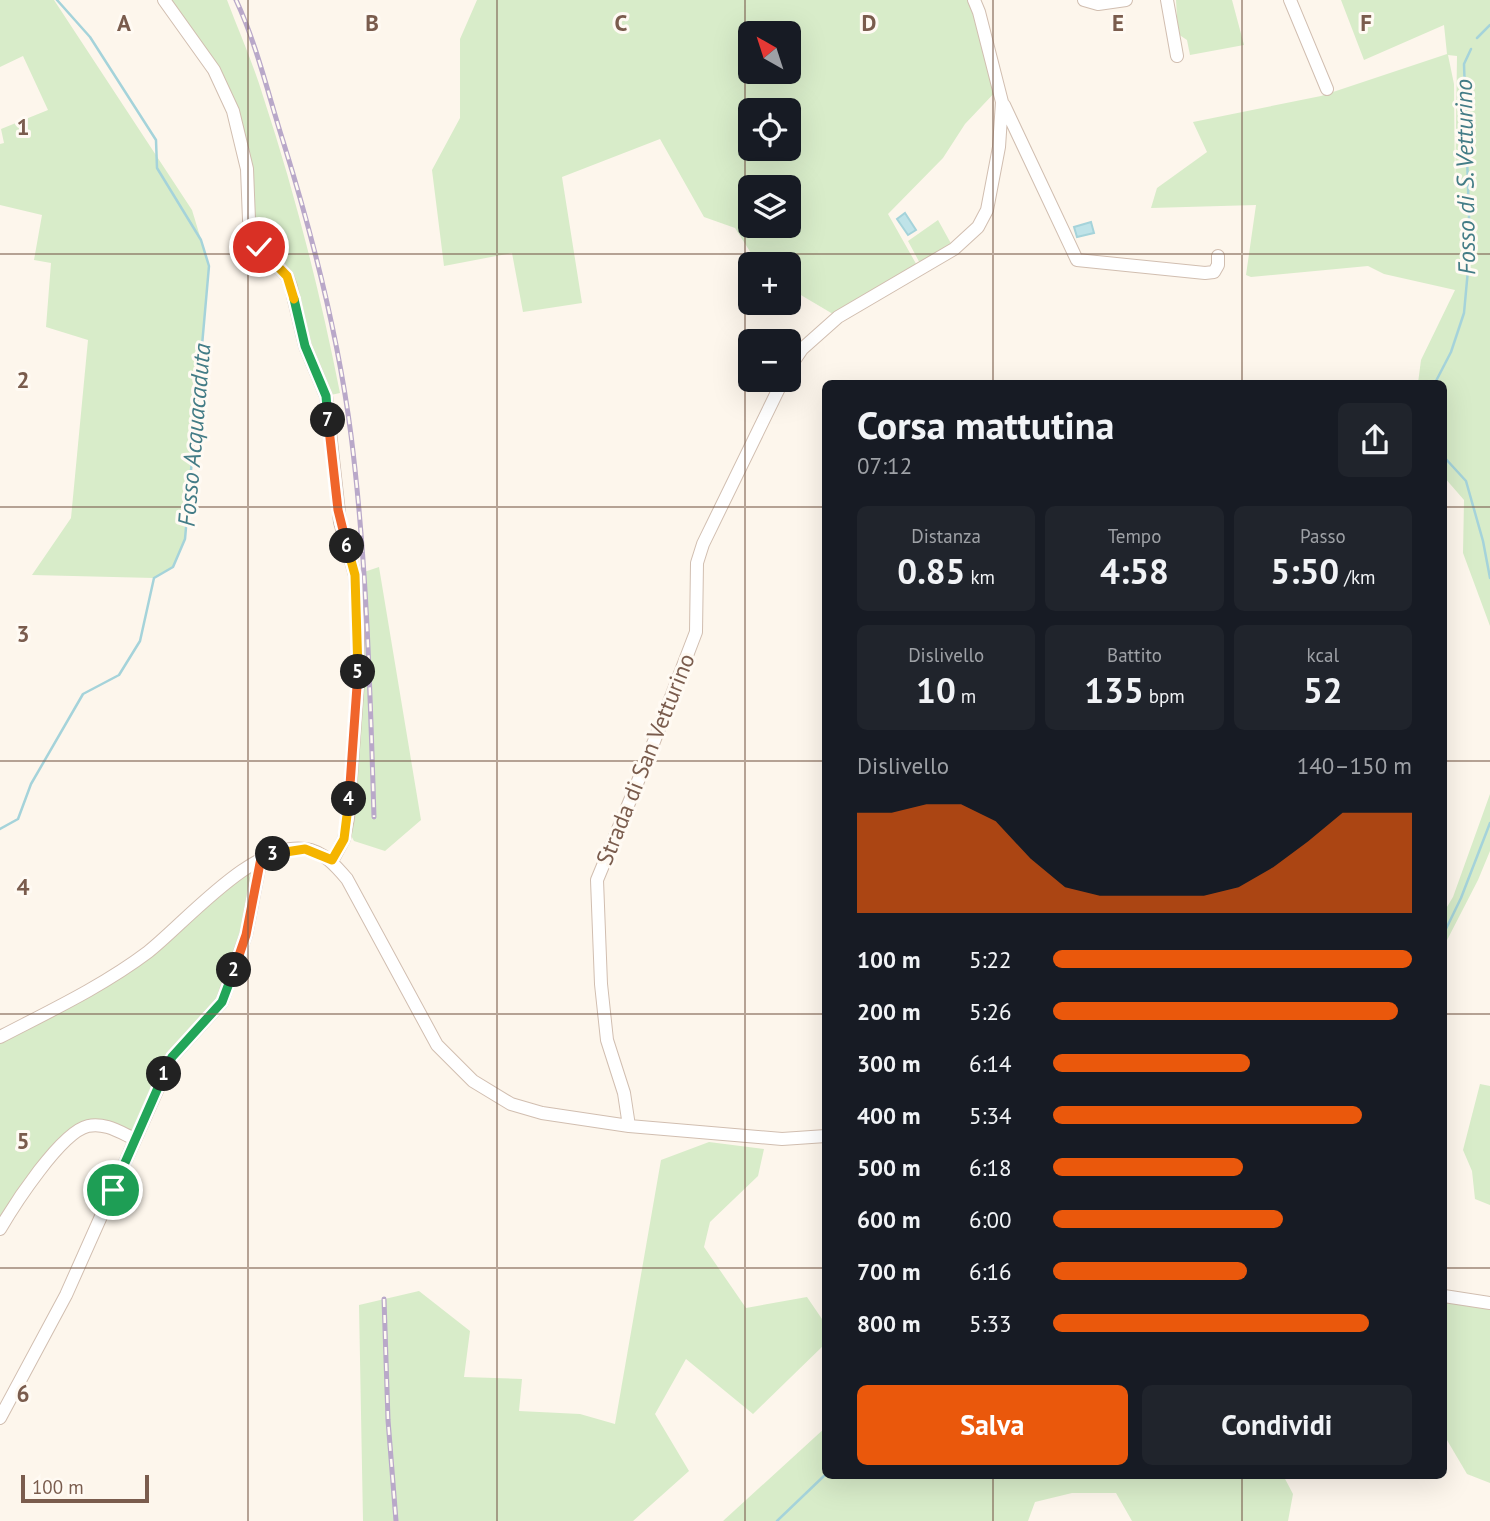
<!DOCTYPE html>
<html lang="it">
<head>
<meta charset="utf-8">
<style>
  :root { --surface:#171b24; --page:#20242c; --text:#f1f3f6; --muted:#9ea1a6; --accent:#ea580c }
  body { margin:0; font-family:"PT Sans",sans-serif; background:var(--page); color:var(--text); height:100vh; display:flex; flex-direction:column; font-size:26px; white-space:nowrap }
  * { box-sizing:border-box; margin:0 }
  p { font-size:23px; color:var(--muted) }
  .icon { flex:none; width:38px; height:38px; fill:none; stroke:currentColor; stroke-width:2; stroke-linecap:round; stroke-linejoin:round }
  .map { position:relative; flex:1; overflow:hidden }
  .panel { position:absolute; left:822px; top:380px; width:625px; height:1099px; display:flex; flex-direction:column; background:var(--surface); border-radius:10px; box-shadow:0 7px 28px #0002 }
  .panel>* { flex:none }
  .needle { width:46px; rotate:321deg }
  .buttons { position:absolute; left:738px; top:21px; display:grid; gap:14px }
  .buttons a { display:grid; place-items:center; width:63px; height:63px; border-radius:10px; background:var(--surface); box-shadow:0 7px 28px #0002; font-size:35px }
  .scale { position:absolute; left:21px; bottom:18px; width:128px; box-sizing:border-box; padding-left:7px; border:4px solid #7a5c4d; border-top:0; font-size:19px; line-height:24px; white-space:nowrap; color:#7a5c4d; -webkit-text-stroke:5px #fffaf3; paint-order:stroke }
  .pin { position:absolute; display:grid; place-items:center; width:60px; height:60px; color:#fff; margin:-30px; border:4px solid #fff; border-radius:50%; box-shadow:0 2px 7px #0007 }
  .km { position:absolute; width:35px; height:35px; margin:-18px; border-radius:50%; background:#222; color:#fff; font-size:19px; line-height:35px; text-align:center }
  .round { display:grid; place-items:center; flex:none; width:74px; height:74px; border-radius:10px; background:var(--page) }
  .summary { display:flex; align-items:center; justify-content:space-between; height:119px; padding:0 35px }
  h1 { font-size:38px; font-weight:800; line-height:52px }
  .stats { display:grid; grid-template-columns:repeat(3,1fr); gap:10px; height:119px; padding:7px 35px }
  .stats div { display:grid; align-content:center; border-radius:10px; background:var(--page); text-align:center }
  .stats b { font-size:35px; font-weight:800 }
  .stats small { font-size:19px; font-weight:400 }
  .stats p { font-size:19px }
  .chart { height:196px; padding:14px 35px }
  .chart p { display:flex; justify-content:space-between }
  .chart svg { width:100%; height:126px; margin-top:7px; fill:var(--accent); opacity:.7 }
  .button { display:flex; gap:14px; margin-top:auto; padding:14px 35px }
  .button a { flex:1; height:80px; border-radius:10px; background:var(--accent); color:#fff; font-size:28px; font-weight:800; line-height:80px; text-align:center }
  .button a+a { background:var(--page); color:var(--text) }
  ul { padding:0 35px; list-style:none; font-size:23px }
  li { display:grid; grid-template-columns:112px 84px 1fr; align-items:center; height:52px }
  li i { height:18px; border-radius:9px; background:var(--accent) }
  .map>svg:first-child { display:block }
  .green { fill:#d8ecc9; fill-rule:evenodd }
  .water { fill:#bfe3e8; stroke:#a5d3da; stroke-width:2 }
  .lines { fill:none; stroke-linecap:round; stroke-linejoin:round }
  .stream { stroke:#a5d3da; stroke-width:2.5 }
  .minor-casing { stroke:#d1beb0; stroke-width:14 }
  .minor { stroke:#fff; stroke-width:12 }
  .rail-casing { stroke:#b9a8c9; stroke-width:5 }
  .rail { stroke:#fffaf3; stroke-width:2.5; stroke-dasharray:8; stroke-linecap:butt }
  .split-1-casing { stroke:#fff; stroke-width:14 }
  .split-2-casing { stroke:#fff; stroke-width:14 }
  .split-3-casing { stroke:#fff; stroke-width:14 }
  .split-4-casing { stroke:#fff; stroke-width:14 }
  .split-5-casing { stroke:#fff; stroke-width:14 }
  .split-6-casing { stroke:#fff; stroke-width:14 }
  .split-7-casing { stroke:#fff; stroke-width:14 }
  .split-8-casing { stroke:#fff; stroke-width:14 }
  .split-9-casing { stroke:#fff; stroke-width:14 }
  .split-1 { stroke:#22a559; stroke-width:9 }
  .split-2 { stroke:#22a559; stroke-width:9 }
  .split-3 { stroke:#f0652b; stroke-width:9 }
  .split-4 { stroke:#f5b400; stroke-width:9 }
  .split-5 { stroke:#f0652b; stroke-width:9 }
  .split-6 { stroke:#f5b400; stroke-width:9 }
  .split-7 { stroke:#f0652b; stroke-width:9 }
  .split-8 { stroke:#22a559; stroke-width:9 }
  .split-9 { stroke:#f5b400; stroke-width:9 }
  .grid { fill:none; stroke:#7a5c4d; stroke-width:2; stroke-opacity:0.55 }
  .labels { text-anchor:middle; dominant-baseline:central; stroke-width:6; stroke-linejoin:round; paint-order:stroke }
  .street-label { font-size:23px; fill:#7a5c4d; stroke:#fffaf3 }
  .water-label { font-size:24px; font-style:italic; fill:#437c86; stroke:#fffaf3 }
  .grid-label { font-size:23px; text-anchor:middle; font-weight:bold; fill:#7a5c4d; stroke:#fffaf3; stroke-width:6; stroke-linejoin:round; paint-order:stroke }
</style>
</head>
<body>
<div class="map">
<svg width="1490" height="1521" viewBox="0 0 1490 1521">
  <rect width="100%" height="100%" fill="#fdf6ec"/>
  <path class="green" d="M0,0H54L192,210L209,266L185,539L173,567L154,578L32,575L71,518L88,340L46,327L51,263L34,260L42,215L0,205V144L4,143L1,129L48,110L23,56L0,67Z
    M164,0H227C239,32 253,63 263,96C295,193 320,292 340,393L326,396L291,287L259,247L233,111Z
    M477,0H974L999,88L965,124L943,158L888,214L919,269L838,317L789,288V264H758L735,228L704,217L660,139L562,177L582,303L523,312L512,253L444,266L432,170L460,118V39ZM751,33H789V72H751ZM751,110H789V149H751ZM751,187H789V226H751Z
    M1176,0H1232L1244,45L1190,55L1187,40L1178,34Z
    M1341,0H1490V626L1463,553L1464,500L1444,477V383H1418L1421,360L1455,290L1384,274L1368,266L1251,277L1246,275L1256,205L1151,208L1157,188L1207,152L1193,122L1321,96L1447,54L1444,25L1364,60ZM1448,55L1457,56L1455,200L1454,84Z
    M938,220L954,249L922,267L908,241Z
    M379,567L421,820L385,851L354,841L346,826L358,681L355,575Z
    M1490,794V851L1478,880L1444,946V912L1453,897Z
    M261,858L222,1002L172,1057L135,1139L88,1126L62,1143L0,1229V1037L81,995L256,864L246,882Z
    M1480,1084L1490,1086V1205L1475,1199L1472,1171L1463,1150Z
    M709,1142L764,1149L758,1176L710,1222L704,1247L746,1308L807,1297L822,1319L826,1318V1343L753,1414L686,1359L655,1414L689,1471L633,1521H363L359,1305L419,1291L470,1331L464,1377L522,1379L519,1411L580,1414L615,1424L661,1160Z
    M1444,1295L1490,1302V1483L1467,1474L1444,1435Z
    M826,1427V1475H1283L1293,1494L1288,1521H1132L1116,1493H1072L1035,1502L1028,1521H723Z"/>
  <path class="water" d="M905,213L916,230L908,235L897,219Z
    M1091,222L1094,233L1077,237L1074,227Z"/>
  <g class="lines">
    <path class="stream" d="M1477,38L1490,25
      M1435,383L1451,352L1464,313L1470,248L1464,64L1471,49
      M1444,457L1466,481L1483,541L1490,578
      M0,829L18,819L31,784L83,694L119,675L140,641L154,578L173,567L185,539L209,266L201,240L157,168L156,140L90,37L57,0
      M1444,933L1461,898L1490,823
      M777,1521L826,1474"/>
    <g class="minor-casing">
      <path id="minor" d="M164,0L214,70L233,111L247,169L249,220L253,236L259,247L287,276L291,287L305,346L326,396L340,522L355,575L358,628V681L348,818L344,839L332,861
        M1084,0L1098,4L1126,0
        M1167,0L1177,56
        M1290,0L1327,89
        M1004,105L1077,260L1205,273L1214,272L1218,265V256
        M789,368L802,349L838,317L954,249L978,227L987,210L999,147L1002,102L979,12L974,0
        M0,1037C50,1011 103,986 148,952C185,923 254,841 305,849C323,851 336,866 347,879L437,1045L473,1081L511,1104L542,1113L629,1126L782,1139L826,1136
        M629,1126L624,1093L607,1040L601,984L597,880L648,757L696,632L697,563L703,544L783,380
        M0,1229C14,1205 61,1132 88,1126C105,1122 121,1133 135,1139
        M1444,1296L1490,1303
        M0,1418L66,1295L172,1057L222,1002L246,935L261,858"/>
    </g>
    <use href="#minor" class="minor"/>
    <g class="rail-casing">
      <path id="rail" d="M236,0C257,45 268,94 283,141C313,237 338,335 351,435C367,562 370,690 374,817
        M384,1299L388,1420L396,1521"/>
    </g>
    <use href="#rail" class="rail"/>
  </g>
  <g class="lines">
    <g class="split-1-casing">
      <path id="split-1" d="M113,1190L164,1074"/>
    </g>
    <g class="split-2-casing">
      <path id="split-2" d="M164,1074L172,1057L222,1002L234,970"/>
    </g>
    <g class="split-3-casing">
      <path id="split-3" d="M234,970L246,935L261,858L273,854"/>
    </g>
    <g class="split-4-casing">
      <path id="split-4" d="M273,854L305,849L332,860L344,839L349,799"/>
    </g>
    <g class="split-5-casing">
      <path id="split-5" d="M349,799L358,672"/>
    </g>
    <g class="split-6-casing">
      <path id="split-6" d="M347,546L355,575L358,672"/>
    </g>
    <g class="split-7-casing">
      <path id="split-7" d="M328,420L338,510L347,546"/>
    </g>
    <g class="split-8-casing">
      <path id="split-8" d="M294,299L305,346L326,396L328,420"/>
    </g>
    <g class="split-9-casing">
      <path id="split-9" d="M259,247L287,276L294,299"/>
    </g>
    <use href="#split-1" class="split-1"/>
    <use href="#split-2" class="split-2"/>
    <use href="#split-3" class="split-3"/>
    <use href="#split-4" class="split-4"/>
    <use href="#split-5" class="split-5"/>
    <use href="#split-6" class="split-6"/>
    <use href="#split-7" class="split-7"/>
    <use href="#split-8" class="split-8"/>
    <use href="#split-9" class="split-9"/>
  </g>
  <path class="grid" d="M248,0V1521M497,0V1521M745,0V1521M993,0V383M1242,0V383M0,254H1490M0,507H826M1444,507H1490M0,761H826M1444,761H1490M0,1014H826M1444,1014H1490M0,1268H826M1444,1268H1490M993,1475V1521M1242,1475V1521"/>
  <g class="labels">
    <g class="street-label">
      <text transform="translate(645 759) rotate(-68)">Strada di San Vetturino</text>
    </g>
    <g class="water-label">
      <text transform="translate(1465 177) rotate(-91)">Fosso di S. Vetturino</text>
      <text transform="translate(194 435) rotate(-85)">Fosso Acquacaduta</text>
    </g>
  </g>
  <g class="grid-label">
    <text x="124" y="31">A</text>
    <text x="372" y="31">B</text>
    <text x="621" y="31">C</text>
    <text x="869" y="31">D</text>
    <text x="1118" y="31">E</text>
    <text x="1366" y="31">F</text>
    <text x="23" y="135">1</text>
    <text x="23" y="388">2</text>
    <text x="23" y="642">3</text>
    <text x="23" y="895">4</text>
    <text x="23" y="1149">5</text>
    <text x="23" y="1402">6</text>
  </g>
</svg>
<div class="buttons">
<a><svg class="needle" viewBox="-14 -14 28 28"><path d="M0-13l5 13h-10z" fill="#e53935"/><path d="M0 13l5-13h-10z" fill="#9ea1a6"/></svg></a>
<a><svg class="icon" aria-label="locate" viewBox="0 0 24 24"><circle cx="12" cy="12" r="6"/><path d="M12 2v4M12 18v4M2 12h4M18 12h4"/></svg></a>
<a><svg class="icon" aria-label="layers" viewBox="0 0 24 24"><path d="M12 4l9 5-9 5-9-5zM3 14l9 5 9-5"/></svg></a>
<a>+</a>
<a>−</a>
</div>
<div class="scale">100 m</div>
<div class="pin" style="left:113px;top:1190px;background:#1e9e55"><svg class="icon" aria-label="arrive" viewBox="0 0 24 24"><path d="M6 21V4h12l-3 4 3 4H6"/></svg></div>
<div class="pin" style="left:259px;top:247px;background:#d93025"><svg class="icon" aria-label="check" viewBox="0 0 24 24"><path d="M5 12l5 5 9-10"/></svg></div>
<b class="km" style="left:164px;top:1074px">1</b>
<b class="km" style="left:234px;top:970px">2</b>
<b class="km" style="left:273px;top:854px">3</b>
<b class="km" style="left:349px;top:799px">4</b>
<b class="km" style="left:358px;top:672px">5</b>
<b class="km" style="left:347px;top:546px">6</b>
<b class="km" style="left:328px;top:420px">7</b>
<section class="panel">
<div class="summary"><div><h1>Corsa mattutina</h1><p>07:12</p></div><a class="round"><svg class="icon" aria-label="share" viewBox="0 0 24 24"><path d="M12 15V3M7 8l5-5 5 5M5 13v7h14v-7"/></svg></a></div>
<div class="stats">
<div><p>Distanza</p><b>0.85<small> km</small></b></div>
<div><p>Tempo</p><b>4:58</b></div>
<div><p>Passo</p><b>5:50<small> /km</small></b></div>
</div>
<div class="stats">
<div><p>Dislivello</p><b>10<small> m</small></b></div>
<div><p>Battito</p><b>135<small> bpm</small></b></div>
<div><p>kcal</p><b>52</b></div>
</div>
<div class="chart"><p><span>Dislivello</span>140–150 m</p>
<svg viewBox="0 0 160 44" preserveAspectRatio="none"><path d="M0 44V9L10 9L20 6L30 6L40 12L50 25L60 35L70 38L80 38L90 38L100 38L110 35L120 28L130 19L140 9L150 9L160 9V44z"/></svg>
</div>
<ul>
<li><b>100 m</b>5:22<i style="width:100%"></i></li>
<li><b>200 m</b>5:26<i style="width:96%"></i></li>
<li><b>300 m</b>6:14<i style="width:55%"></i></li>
<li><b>400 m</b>5:34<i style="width:86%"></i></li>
<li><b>500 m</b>6:18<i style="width:53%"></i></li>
<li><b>600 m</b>6:00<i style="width:64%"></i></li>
<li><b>700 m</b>6:16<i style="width:54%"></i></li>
<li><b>800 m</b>5:33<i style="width:88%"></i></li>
</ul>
<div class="button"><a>Salva</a><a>Condividi</a></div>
</section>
</div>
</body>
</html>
